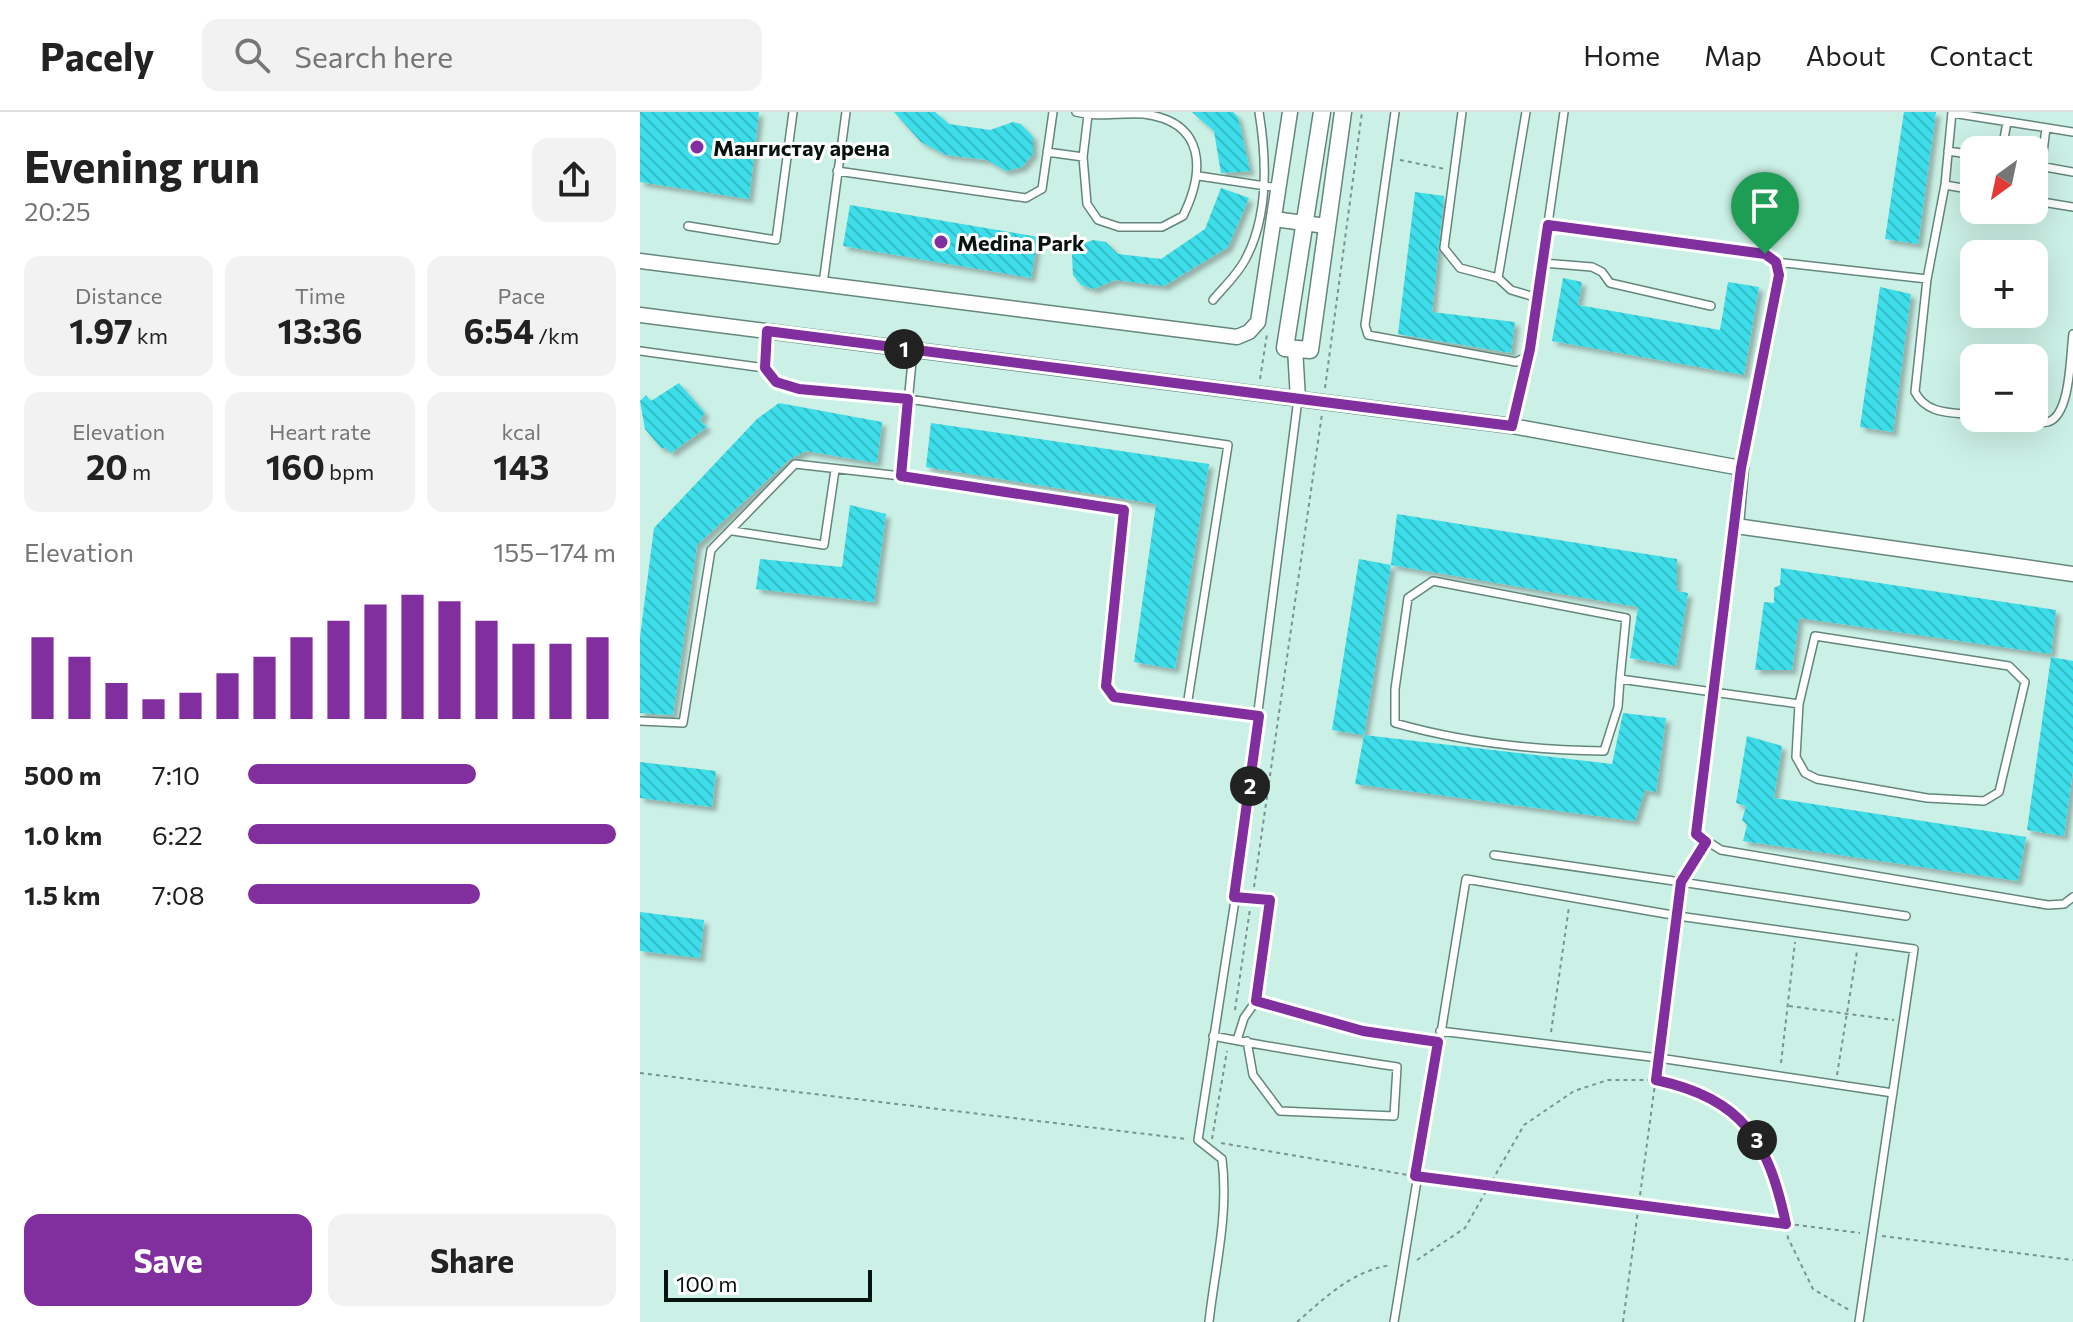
<!DOCTYPE html>
<html lang="en">
<head>
<meta charset="utf-8">
<style>
  :root { --surface:#fff; --page:#f2f2f2; --text:#222; --muted:#767676; --line:#e0e0e0; --accent:#812f9f }
  body { margin:0; font-family:Commissioner,sans-serif; background:var(--page); color:var(--text); height:100vh; display:flex; flex-direction:column; font-size:30px; white-space:nowrap }
  * { box-sizing:border-box; margin:0 }
  p { font-size:26px; color:var(--muted) }
  .icon { flex:none; width:44px; height:44px; fill:none; stroke:currentColor; stroke-width:2; stroke-linecap:round; stroke-linejoin:round }
  .map { position:relative; flex:1; overflow:hidden }
  .drawer { display:flex; flex-direction:column; background:var(--surface); width:640px }
  .drawer>* { flex:none }
  .needle { width:52px; rotate:213deg }
  .tools { position:absolute; left:1320px; top:24px; display:grid; gap:16px }
  .tools a { display:grid; place-items:center; width:88px; height:88px; border-radius:16px; background:var(--surface); box-shadow:0 8px 32px #0002; font-size:40px }
  .scale { position:absolute; left:24px; bottom:20px; width:208px; box-sizing:border-box; padding-left:8px; border:4px solid #06130f; border-top:0; font-size:22px; line-height:28px; white-space:nowrap; color:#06130f; -webkit-text-stroke:6px #fff; paint-order:stroke }
  .pin { position:absolute; display:grid; place-items:center; width:68px; height:68px; color:#fff; margin:-82px -34px; border-radius:50% 50% 50% 0; rotate:-45deg; box-shadow:0 0 8px #0007 }
  .pin .icon { rotate:45deg }
  .km { position:absolute; width:40px; height:40px; margin:-20px; border-radius:50%; background:#222; color:#fff; font-size:22px; line-height:40px; text-align:center }
  .round { display:grid; place-items:center; flex:none; width:84px; height:84px; border-radius:16px; background:var(--page) }
  .summary { display:flex; align-items:center; justify-content:space-between; height:136px; padding:0 24px }
  h1 { font-size:44px; font-weight:700; line-height:60px }
  .figures { display:grid; grid-template-columns:repeat(3,1fr); gap:12px; height:136px; padding:8px 24px }
  .figures div { display:grid; align-content:center; border-radius:16px; background:var(--page); text-align:center }
  .figures b { font-size:34px; font-weight:700 }
  .figures small { font-size:22px; font-weight:400 }
  .figures p { font-size:22px }
  .chart { height:224px; padding:16px 24px }
  .chart p { display:flex; justify-content:space-between }
  .chart svg { width:100%; height:144px; margin-top:8px; stroke:var(--accent); stroke-width:6 }
  .action { display:flex; gap:16px; margin-top:auto; padding:16px 24px }
  .action a { flex:1; height:92px; border-radius:16px; background:var(--accent); color:#fff; font-size:32px; font-weight:700; line-height:92px; text-align:center }
  .action a+a { background:var(--page); color:var(--text) }
  ul { padding:0 24px; list-style:none; font-size:26px }
  li { display:grid; grid-template-columns:128px 96px 1fr; align-items:center; height:60px }
  li i { height:20px; border-radius:10px; background:var(--accent) }
  header { display:flex; align-items:center; gap:48px; box-sizing:border-box; height:112px; padding:0 40px; background:var(--surface); border-bottom:2px solid var(--line) }
  header strong { font-size:38px }
  nav { display:flex; gap:44px; margin-inline-start:auto; font-size:28px }
  .search { width:560px; height:72px; background:var(--page); display:flex; align-items:center; gap:20px; box-sizing:border-box; padding:0 28px; border-radius:16px; color:var(--muted); font-size:30px }
  main { display:flex; flex:1; min-height:0 }
  .map>svg:first-child { display:block }
  .building { fill:url(#building-back-hatch); filter:url(#shadow) }
  .lines { fill:none; stroke-linecap:round; stroke-linejoin:round }
  .service-casing { stroke:#64867c; stroke-width:10 }
  .minor-casing { stroke:#64867c; stroke-width:17 }
  .tertiary-casing { stroke:#64867c; stroke-width:19 }
  .path { stroke:#79948c; stroke-width:2; stroke-dasharray:4 4; stroke-linecap:butt }
  .service { stroke:#fff; stroke-width:7 }
  .minor { stroke:#fff; stroke-width:14 }
  .tertiary { stroke:#fff; stroke-width:16 }
  .route-casing { stroke:#fff; stroke-width:16 }
  .route { stroke:#812f9f; stroke-width:10 }
  .poi-dot { fill:#812f9f; stroke:#fff; stroke-width:3 }
  .labels { text-anchor:middle; dominant-baseline:central; stroke-width:6; stroke-linejoin:round; paint-order:stroke }
  .poi-label { font-size:22px; font-weight:bold; fill:#06130f; stroke:#fff; text-anchor:start }
</style>
</head>
<body>
<header>
<strong>Pacely</strong>
<div class="search"><svg class="icon" aria-label="search" viewBox="0 0 24 24"><circle cx="10" cy="10" r="6"/><path d="M15 15l6 6"/></svg>Search here</div>
<nav><a>Home</a><a>Map</a><a>About</a><a>Contact</a></nav>
</header>
<main>
<section class="drawer">
<div class="summary"><div><h1>Evening run</h1><p>20:25</p></div><a class="round"><svg class="icon" aria-label="share" viewBox="0 0 24 24"><path d="M12 15V3M7 8l5-5 5 5M5 13v7h14v-7"/></svg></a></div>
<div class="figures">
<div><p>Distance</p><b>1.97<small> km</small></b></div>
<div><p>Time</p><b>13:36</b></div>
<div><p>Pace</p><b>6:54<small> /km</small></b></div>
</div>
<div class="figures">
<div><p>Elevation</p><b>20<small> m</small></b></div>
<div><p>Heart rate</p><b>160<small> bpm</small></b></div>
<div><p>kcal</p><b>143</b></div>
</div>
<div class="chart"><p><span>Elevation</span>155–174 m</p>
<svg viewBox="0 0 160 44" preserveAspectRatio="none"><path d="M5 44V19M15 44V25M25 44V33M35 44V38M45 44V36M55 44V30M65 44V25M75 44V19M85 44V14M95 44V9M105 44V6M115 44V8M125 44V14M135 44V21M145 44V21M155 44V19"/></svg>
</div>
<ul>
<li><b>500 m</b>7:10<i style="width:62%"></i></li>
<li><b>1.0 km</b>6:22<i style="width:100%"></i></li>
<li><b>1.5 km</b>7:08<i style="width:63%"></i></li>
</ul>
<div class="action"><a>Save</a><a>Share</a></div>
</section>
<div class="map">
<svg width="1433" height="1210" viewBox="0 0 1433 1210">
  <defs>
    <pattern id="building-back-hatch" width="6" height="6" patternUnits="userSpaceOnUse" patternTransform="scale(2)"><rect width="6" height="6" fill="#3cdde9"/><path d="M-1 5l2 2M0 0l6 6M5-1l2 2" fill="none" stroke="#33bdc7"/></pattern>
    <filter id="shadow"><feDropShadow dx="4.5" dy="4.5" stdDeviation="2" flood-color="#0004"/></filter>
  </defs>
  <rect width="100%" height="100%" fill="#cbf0e5"/>
  <path class="building" d="M0,0H119L109,87L0,70Z
    M254,0H295L309,12L350,18L373,10L381,12L393,25V42L382,55L366,59L347,48L306,43L281,30Z
    M552,0H593L598,5L610,59L581,61L574,19Z
    M1264,0H1296L1278,132L1245,127Z
    M581,76L609,86L588,135L524,174L475,168L454,177L441,173L433,163L432,143L440,133L453,128L466,130L478,142L521,147L565,117Z
    M775,80L804,84L792,200L875,210L871,241L758,222Z
    M210,93L398,125L391,166L203,134Z
    M923,166L942,170L938,193L1080,218L1088,170L1119,175L1104,263L912,229Z
    M1240,175L1271,182L1253,320L1220,315Z
    M39,271L65,301L60,308L67,315L31,341L25,335L22,337L5,317L0,289L6,283L11,289Z
    M139,291L242,310L237,351L166,339L150,347L57,433L33,603L0,601V525L14,416L117,307Z
    M291,311L569,352L535,557L494,550L516,392L286,355Z
    M210,393L246,402L234,490L116,477L120,447L202,455Z
    M757,402L1037,447V479L1048,481L1036,554L990,546L998,495L751,453Z
    M719,447L751,453L724,623L692,618Z
    M1141,456L1416,498L1411,542L1159,506L1152,558H1115L1124,490L1134,491V476L1140,473Z
    M1411,545L1433,549V659L1424,724L1387,718Z
    M983,601L1026,606L1016,680L1005,678L995,709L715,672L724,623L972,652Z
    M1107,624L1142,634L1134,686L1386,725L1378,769L1103,729L1107,713L1102,708L1106,694L1096,691Z
    M0,650L76,659L72,695L0,686Z
    M0,800L64,808L60,846L0,839Z"/>
  <g class="lines">
    <g class="service-casing">
      <path id="service" d="M755,0L725,213L728,223L876,250L886,245L890,237L924,0
        M822,0L804,136L820,156L858,166
        M886,0L858,166L871,178L898,186
        M1312,1L1433,20
        M1362,38L1367,10
        M1308,39L1334,43
        M407,40L443,45L447,92L458,108L479,115H522L543,104C565,59 566,10 504,2C481,0 458,6 436,0
        M443,45L448,3
        M1394,53L1433,60
        M197,59L386,86L402,77L413,0
        M559,64L639,76
        M1305,73L1334,78
        M1396,89L1433,95
        M1397,89L1406,16
        M908,113L1125,142L1136,150L1139,163L1101,355
        M48,114L136,128L153,0
        M1136,150L1287,167L1305,73L1312,0
        M903,151L952,155L962,160L970,171L1071,194
        M1287,167L1275,280C1287,303 1311,300 1334,303
        M183,172L206,0
        M573,188C584,175 597,163 605,148C629,104 627,49 619,0
        M127,219L125,256L136,270L159,277L268,287L588,333L547,594
        M0,239L125,256
        M1364,306C1376,307 1396,313 1408,310C1431,303 1430,243 1433,222
        M872,313L886,245
        M261,364L273,239
        M1096,414L1056,722L1081,738L1408,793L1424,792L1433,785
        M93,419L184,433L195,358
        M1175,524L1369,554L1385,570L1359,680L1344,689L1287,686L1177,667L1165,661L1156,645L1159,592Z
        M980,567L978,595L964,639C895,638 821,630 755,611V577L768,486L793,469L986,506L980,567L1159,592
        M0,609L43,611L71,438L155,352L261,364L484,398L466,574L474,585L619,604
        M854,743L1041,770L1066,730
        M1041,770L1266,804
        M594,785L630,788L616,889L710,913
        M800,919L1019,946L1253,981
        M573,924C633,936 696,945 757,955L754,1004L640,999L613,963L607,929
        M597,928L604,906L616,889
        M569,1210C575,1155 589,1103 582,1047L558,1028L610,691L611,654L658,287
        M754,1210L826,767L1038,804L1274,837L1219,1210"/>
    </g>
    <g class="minor-casing">
      <path id="minor" d="M634,107L686,114
        M0,149L597,225L609,220L618,210L650,0
        M0,203L872,314L1101,356L1096,414L1433,462
        M655,236L658,287"/>
    </g>
    <g class="tertiary-casing">
      <path id="tertiary" d="M682,0L645,236L670,238L703,0"/>
    </g>
    <path class="path" d="M760,48L805,57
      M620,267L627,222
      M685,276L722,0
      M614,775L682,302
      M1149,894L1254,908
      M595,898L610,797
      M720,918L789,929
      M911,920L929,795
      M1020,935L1037,815
      M1141,951L1155,830
      M0,961L547,1027
      M1197,963L1217,839
      M572,1027L587,939
      M581,1031L768,1063
      M790,1066L1220,1121
      M1242,1124L1433,1148
      M777,1148L825,1116L884,1013L934,979L968,968H1016L1055,976L1110,1015L1135,1060L1148,1126L1173,1177L1209,1198
      M657,1210C687,1184 712,1159 751,1153
      M983,1210L1017,957"/>
    <use href="#service" class="service"/>
    <use href="#minor" class="minor"/>
    <use href="#tertiary" class="tertiary"/>
  </g>
  <g class="lines">
    <g class="route-casing">
      <path id="route" d="M908,113L1125,142L1136,150L1139,163L1101,356L1056,722L1066,730L1041,770L1016,968C1103,987 1128,1028 1146,1112L775,1064L798,930L723,919L616,889L630,788L594,785L619,604L474,585L466,574L484,398L261,364L268,287L159,277L136,270L125,256L127,219L872,314L890,237Z"/>
    </g>
    <use href="#route" class="route"/>
  </g>
  <g class="poi-dot">
    <circle cx="57" cy="35" r="8"/>
    <circle cx="301" cy="130" r="8"/>
  </g>
  <g class="labels">
    <g class="poi-label">
      <text x="73" y="35">Мангистау арена</text>
      <text x="317" y="130">Medina Park</text>
    </g>
  </g>
</svg>
<div class="tools">
<a><svg class="needle" viewBox="-14 -14 28 28"><path d="M0-13l5 13h-10z" fill="#e53935"/><path d="M0 13l5-13h-10z" fill="#767676"/></svg></a>
<a>+</a>
<a>−</a>
</div>
<div class="scale">100 m</div>
<div class="pin" style="left:1125px;top:142px;background:#1e9e55"><svg class="icon" aria-label="arrive" viewBox="0 0 24 24"><path d="M6 21V4h12l-3 4 3 4H6"/></svg></div>
<b class="km" style="left:264px;top:237px">1</b>
<b class="km" style="left:610px;top:674px">2</b>
<b class="km" style="left:1117px;top:1028px">3</b>
</div>
</main>
</body>
</html>
